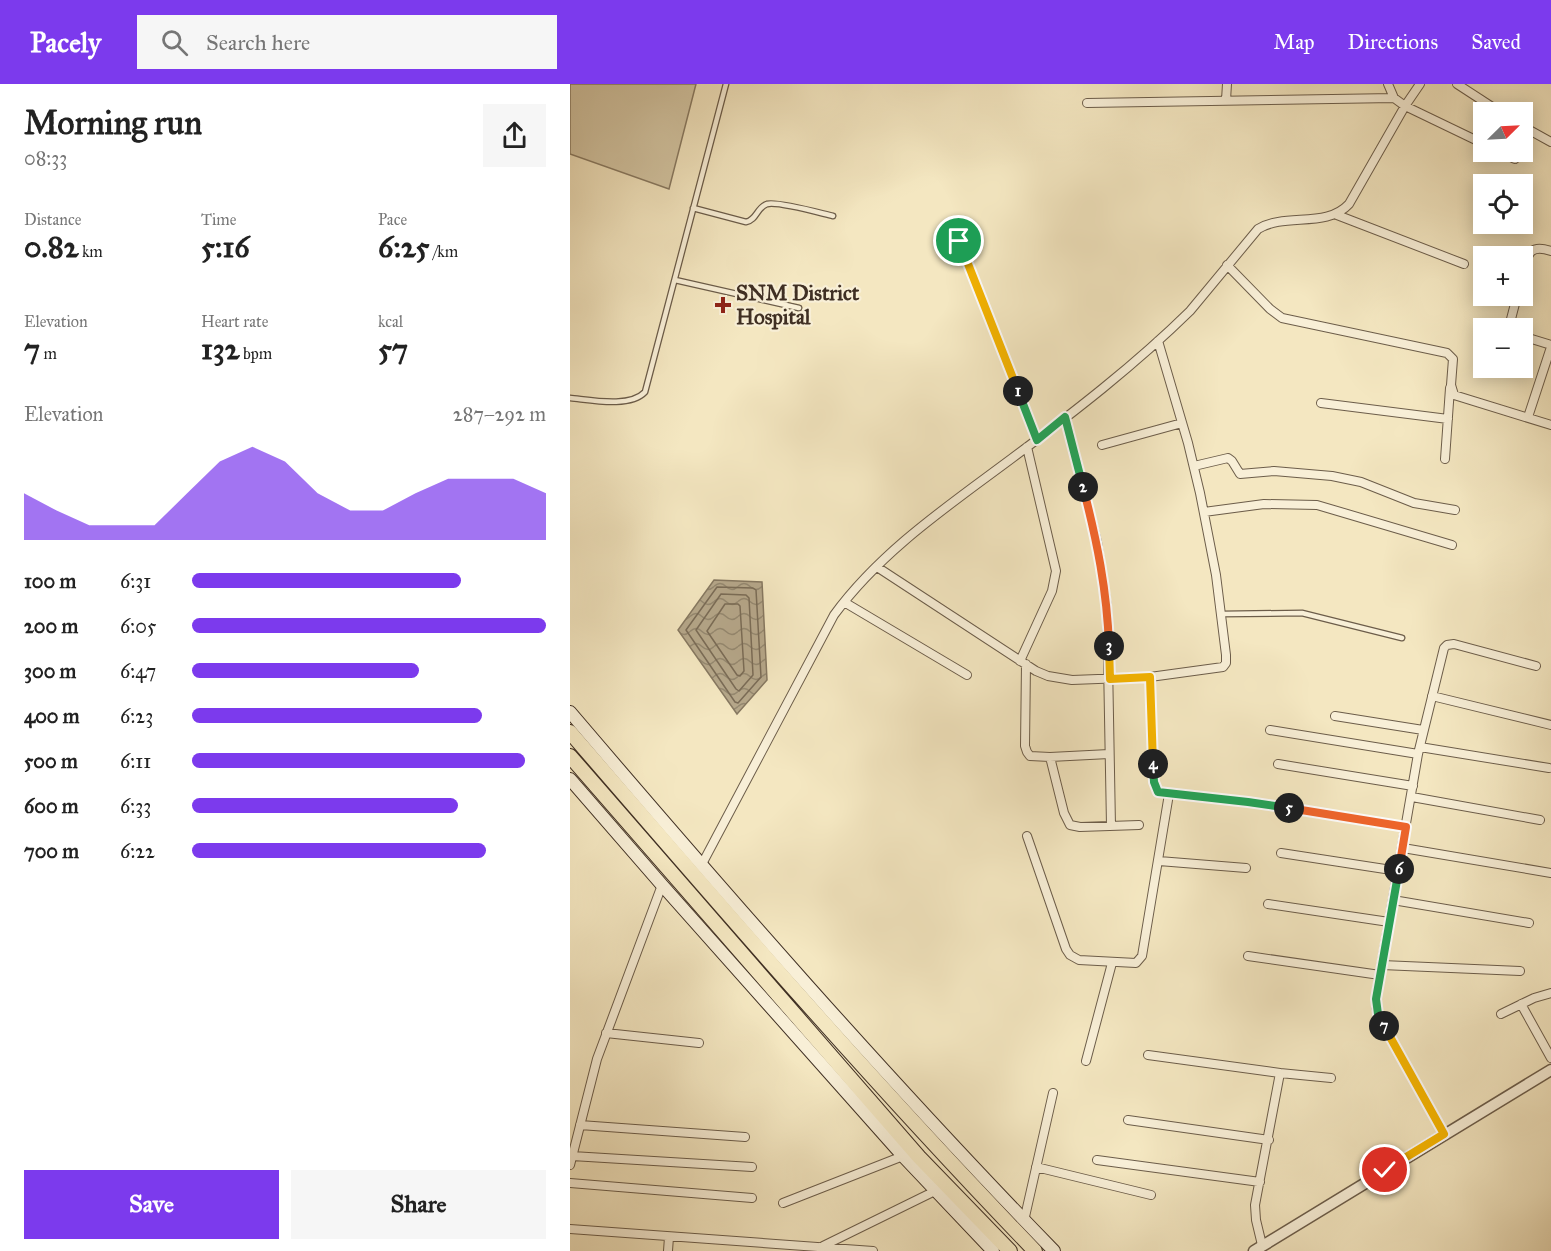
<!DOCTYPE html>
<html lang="en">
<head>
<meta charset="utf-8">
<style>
  :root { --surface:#fff; --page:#f6f6f6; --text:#222; --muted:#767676; --accent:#7c3aed }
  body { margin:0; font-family:"IM FELL Great Primer",serif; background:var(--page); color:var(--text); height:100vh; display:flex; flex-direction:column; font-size:22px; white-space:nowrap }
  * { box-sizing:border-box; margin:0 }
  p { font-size:20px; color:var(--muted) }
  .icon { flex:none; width:33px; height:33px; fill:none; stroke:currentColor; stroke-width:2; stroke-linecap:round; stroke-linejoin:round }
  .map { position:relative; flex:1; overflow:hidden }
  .details { display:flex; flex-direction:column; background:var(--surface); width:570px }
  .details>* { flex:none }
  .needle { width:39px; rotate:66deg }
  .tools { position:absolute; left:903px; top:18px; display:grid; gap:12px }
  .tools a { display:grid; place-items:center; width:60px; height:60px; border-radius:0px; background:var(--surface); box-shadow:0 3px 15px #0003; font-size:30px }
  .pin { position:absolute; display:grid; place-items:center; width:51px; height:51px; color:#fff; margin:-26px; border:3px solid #fff; border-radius:50%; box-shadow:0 2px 6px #0007 }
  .km { position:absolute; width:30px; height:30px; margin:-15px; border-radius:50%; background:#222; color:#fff; font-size:16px; line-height:30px; text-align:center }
  .round { display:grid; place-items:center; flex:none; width:63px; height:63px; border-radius:0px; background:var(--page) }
  .summary { display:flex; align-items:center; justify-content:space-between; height:102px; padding:0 24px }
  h1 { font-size:33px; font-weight:800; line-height:45px }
  .stats { display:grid; grid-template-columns:repeat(3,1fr); gap:9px; height:102px; padding:6px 24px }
  .stats div { display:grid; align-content:center }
  .stats b { font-size:30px; font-weight:800 }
  .stats small { font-size:16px; font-weight:400 }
  .stats p { font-size:16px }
  .chart { height:168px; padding:12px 24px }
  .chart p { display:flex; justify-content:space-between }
  .chart svg { width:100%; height:108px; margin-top:6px; fill:var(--accent); opacity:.7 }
  .cta { display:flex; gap:12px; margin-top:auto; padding:12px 24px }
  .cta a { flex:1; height:69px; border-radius:0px; background:var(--accent); color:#fff; font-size:24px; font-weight:800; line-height:69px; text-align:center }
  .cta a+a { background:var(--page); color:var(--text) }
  ul { padding:0 24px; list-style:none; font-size:20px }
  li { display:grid; grid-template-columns:96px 72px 1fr; align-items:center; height:45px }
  li i { height:15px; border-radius:8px; background:var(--accent) }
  header { display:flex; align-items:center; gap:36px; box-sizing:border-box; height:84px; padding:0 30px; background:var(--accent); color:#fff }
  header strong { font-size:28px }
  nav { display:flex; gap:33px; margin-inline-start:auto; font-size:21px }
  .search { width:420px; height:54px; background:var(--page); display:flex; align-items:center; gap:15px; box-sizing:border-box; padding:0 21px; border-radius:0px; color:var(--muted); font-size:22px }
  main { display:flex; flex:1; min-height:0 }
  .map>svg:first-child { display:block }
  .grass { fill:#d5c8a6; stroke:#8a7c64; stroke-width:1.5 }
  .water { fill:url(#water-waves); stroke:#867861; stroke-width:1.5 }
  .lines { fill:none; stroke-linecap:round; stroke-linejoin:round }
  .shore { stroke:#7a6c57; stroke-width:1.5 }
  .service-casing { stroke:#6c5d4a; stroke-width:7 }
  .minor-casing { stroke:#6c5d4a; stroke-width:10 }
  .tertiary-casing { stroke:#6c5d4a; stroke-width:13 }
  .secondary-casing { stroke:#3f2f23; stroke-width:14 }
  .primary-casing { stroke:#3f2f23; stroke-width:16 }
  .service { stroke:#f8efd7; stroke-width:4.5 }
  .minor { stroke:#f8efd7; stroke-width:8 }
  .tertiary { stroke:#f8efd7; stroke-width:10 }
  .secondary { stroke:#f8efd7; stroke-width:12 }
  .primary { stroke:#f4e7c1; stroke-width:14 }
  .split-1-casing { stroke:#fff; stroke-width:12 }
  .split-2-casing { stroke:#fff; stroke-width:12 }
  .split-3-casing { stroke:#fff; stroke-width:12 }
  .split-4-casing { stroke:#fff; stroke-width:12 }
  .split-5-casing { stroke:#fff; stroke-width:12 }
  .split-6-casing { stroke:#fff; stroke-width:12 }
  .split-7-casing { stroke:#fff; stroke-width:12 }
  .split-8-casing { stroke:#fff; stroke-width:12 }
  .split-1 { stroke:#f5b400; stroke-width:8 }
  .split-2 { stroke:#22a559; stroke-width:8 }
  .split-3 { stroke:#f0652b; stroke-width:8 }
  .split-4 { stroke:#f5b400; stroke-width:8 }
  .split-5 { stroke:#22a559; stroke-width:8 }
  .split-6 { stroke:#f0652b; stroke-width:8 }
  .split-7 { stroke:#22a559; stroke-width:8 }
  .split-8 { stroke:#f5b400; stroke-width:8 }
  .poi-dot { fill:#8f2418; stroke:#f8efd7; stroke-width:2 }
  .labels { text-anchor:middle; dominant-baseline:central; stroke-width:4.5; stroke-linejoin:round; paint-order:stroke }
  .poi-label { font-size:21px; font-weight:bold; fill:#3f2f23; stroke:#f8efd7; text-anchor:start }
</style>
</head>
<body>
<header>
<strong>Pacely</strong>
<div class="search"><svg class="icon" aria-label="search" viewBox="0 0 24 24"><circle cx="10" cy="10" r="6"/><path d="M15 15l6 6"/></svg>Search here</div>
<nav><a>Map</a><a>Directions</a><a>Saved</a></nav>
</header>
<main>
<section class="details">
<div class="summary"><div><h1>Morning run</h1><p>08:33</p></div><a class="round"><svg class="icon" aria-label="share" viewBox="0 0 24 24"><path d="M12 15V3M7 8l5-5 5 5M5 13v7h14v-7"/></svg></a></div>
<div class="stats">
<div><p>Distance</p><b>0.82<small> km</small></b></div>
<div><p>Time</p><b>5:16</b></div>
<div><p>Pace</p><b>6:25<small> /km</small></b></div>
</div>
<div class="stats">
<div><p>Elevation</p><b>7<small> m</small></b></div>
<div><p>Heart rate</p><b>132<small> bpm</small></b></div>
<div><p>kcal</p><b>57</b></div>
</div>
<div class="chart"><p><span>Elevation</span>287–292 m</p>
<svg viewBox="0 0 160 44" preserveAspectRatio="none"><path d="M0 44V25L10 32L20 38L30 38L40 38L50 25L60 12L70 6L80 12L90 25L100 32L110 32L120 25L130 19L140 19L150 19L160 25V44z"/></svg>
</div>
<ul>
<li><b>100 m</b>6:31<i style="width:76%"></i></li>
<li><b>200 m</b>6:05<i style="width:100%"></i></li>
<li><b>300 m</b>6:47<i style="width:64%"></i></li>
<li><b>400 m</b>6:23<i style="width:82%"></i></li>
<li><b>500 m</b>6:11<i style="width:94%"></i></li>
<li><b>600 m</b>6:33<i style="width:75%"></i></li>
<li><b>700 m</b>6:22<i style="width:83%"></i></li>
</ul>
<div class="cta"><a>Save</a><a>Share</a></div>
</section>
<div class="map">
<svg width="981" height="1167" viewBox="0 0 981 1167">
  <defs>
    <pattern id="water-waves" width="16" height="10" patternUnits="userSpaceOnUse" patternTransform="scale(1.5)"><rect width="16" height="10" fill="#b6a88b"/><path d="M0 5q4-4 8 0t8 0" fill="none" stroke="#958971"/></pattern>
  </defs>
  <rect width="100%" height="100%" fill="#f4e7c1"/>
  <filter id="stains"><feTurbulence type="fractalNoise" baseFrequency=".00333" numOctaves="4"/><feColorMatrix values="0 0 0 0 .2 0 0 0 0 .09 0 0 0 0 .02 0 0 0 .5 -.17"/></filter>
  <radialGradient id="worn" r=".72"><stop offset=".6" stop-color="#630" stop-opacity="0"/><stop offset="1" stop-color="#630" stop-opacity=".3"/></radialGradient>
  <path class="grass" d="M0,0H126L99,105L0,70Z"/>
  <path class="water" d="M144,496L192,498L197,596L167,630L108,546Z"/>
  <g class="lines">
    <path class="shore" d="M147,503L183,504L186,506L191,593L168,619L165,618L116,546Z
      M151,510L176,511L179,514L183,591L169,607L166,605L126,546Z
      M155,520H168L170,522L174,587L170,592L167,591L137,547Z"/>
    <g class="service-casing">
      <path id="service" d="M123,124L176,138C187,136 187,123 197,120C208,117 250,129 263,132
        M105,196L229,224
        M0,314C21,316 60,324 75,308L156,0
        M652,530L732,529L832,554"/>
    </g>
    <g class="minor-casing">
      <path id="minor" d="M818,0L824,14L835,22L914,60
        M887,0L930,28
        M656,16L657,0
        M517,19L824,14
        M952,42L981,58
        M929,68L945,75
        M767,131L894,180
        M389,157L467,356
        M657,181L700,225L712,234L877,269L883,275L881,301L884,311L981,341
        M952,192C958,173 957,159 981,167
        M942,244L941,235L947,212
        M952,252L981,261
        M751,319L878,335
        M495,333L527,458L537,523L541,742
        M958,333L981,263
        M532,361L612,339
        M875,375L880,304
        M624,382L658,374L662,377L670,390L704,387L762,392L791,398L844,419L885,426
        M634,428L694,420L747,421L882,461
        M307,483L466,587L478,592L502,596L580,593L653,583L656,579V571L646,491L630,409L618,359L588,257
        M274,518L397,591
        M450,577L482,507L486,487L457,363
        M456,580L455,662L457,668L460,672L480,673L539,670
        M580,593L584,698L588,708L678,718L836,743
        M862,612L981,641
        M765,632L853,646
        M700,646L848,670
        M850,663L979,684
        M480,673L494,729L500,741L510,743L569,741
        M708,680L843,702
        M842,713L970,736
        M457,752L496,865L500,871L509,876L566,879L572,872L599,710
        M833,764L981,789
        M711,769L828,787
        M589,777L676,784
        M131,782L264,531C311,467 378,422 441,375C503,329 565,281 620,227L688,145C716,128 756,145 779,120L835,22L850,0
        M823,816L959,839
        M698,820L819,838
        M678,872L810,891
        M812,881L950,887
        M951,920L981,974
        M931,930L964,914L981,909
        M36,949L129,959
        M578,971L710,989L685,1121L686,1136L692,1161
        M516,977L542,879
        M710,989L761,994
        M558,1036L699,1056
        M10,1041L175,1053
        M874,1050L812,939L806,923L807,907L848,670L874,564L877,561L884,560L966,582
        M2,1072L182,1083
        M527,1076L690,1098
        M0,1081L27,975L92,801
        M466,1083L581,1111
        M0,1099L182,1114
        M213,1119L333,1072
        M454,1137L483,1009
        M0,1145L303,1167
        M253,1162L365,1107
        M98,1167L99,1153"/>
    </g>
    <g class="tertiary-casing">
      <path id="tertiary" d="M684,1167L981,986"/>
    </g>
    <g class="secondary-casing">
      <path id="secondary" d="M0,628C157,812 316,994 484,1167
        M0,695L92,801L333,1072L423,1167"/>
    </g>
    <g class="primary-casing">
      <path id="primary" d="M0,648C152,824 304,1000 465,1167
        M0,672L349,1073L440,1167"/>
    </g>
    <use href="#service" class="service"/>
    <use href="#minor" class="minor"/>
    <use href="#tertiary" class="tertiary"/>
    <use href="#secondary" class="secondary"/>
    <use href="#primary" class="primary"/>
  </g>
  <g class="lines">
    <g class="split-1-casing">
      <path id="split-1" d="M389,157L448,307"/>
    </g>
    <g class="split-2-casing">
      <path id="split-2" d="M448,307L467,356L495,333L513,403"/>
    </g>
    <g class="split-3-casing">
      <path id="split-3" d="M513,403C527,457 537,506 539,562"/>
    </g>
    <g class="split-4-casing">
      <path id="split-4" d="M539,562L540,595L580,593L583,680"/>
    </g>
    <g class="split-5-casing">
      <path id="split-5" d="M583,680L584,698L588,708L678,718L719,724"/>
    </g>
    <g class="split-6-casing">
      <path id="split-6" d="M719,724L836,743L829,785"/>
    </g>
    <g class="split-7-casing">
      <path id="split-7" d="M814,942L808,930L806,915L829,785"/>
    </g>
    <g class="split-8-casing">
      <path id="split-8" d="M814,942L874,1050L815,1086"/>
    </g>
    <use href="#split-1" class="split-1"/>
    <use href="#split-2" class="split-2"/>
    <use href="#split-3" class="split-3"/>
    <use href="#split-4" class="split-4"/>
    <use href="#split-5" class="split-5"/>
    <use href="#split-6" class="split-6"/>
    <use href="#split-7" class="split-7"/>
    <use href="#split-8" class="split-8"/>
  </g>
  <path class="poi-dot" d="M150 212h6v6h6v6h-6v6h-6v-6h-6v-6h6z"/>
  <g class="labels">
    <g class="poi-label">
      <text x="166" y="209">SNM District<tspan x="166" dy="24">Hospital</tspan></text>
    </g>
  </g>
  <rect width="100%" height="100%" filter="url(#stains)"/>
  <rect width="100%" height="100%" fill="url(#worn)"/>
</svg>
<div class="tools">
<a><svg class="needle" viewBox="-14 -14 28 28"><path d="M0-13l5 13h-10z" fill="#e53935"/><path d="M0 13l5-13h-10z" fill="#767676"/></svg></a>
<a><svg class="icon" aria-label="locate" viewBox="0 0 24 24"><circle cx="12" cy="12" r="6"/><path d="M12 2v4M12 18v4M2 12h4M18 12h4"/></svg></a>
<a>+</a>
<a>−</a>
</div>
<div class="pin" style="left:389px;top:157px;background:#1e9e55"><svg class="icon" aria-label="arrive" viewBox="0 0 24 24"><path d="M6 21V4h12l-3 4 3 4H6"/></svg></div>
<div class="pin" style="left:815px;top:1086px;background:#d93025"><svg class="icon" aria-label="check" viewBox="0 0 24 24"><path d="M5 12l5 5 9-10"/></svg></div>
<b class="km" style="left:448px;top:307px">1</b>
<b class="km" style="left:513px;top:403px">2</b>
<b class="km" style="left:539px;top:562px">3</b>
<b class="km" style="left:583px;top:680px">4</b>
<b class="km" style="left:719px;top:724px">5</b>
<b class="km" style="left:829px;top:785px">6</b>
<b class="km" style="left:814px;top:942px">7</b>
</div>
</main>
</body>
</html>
